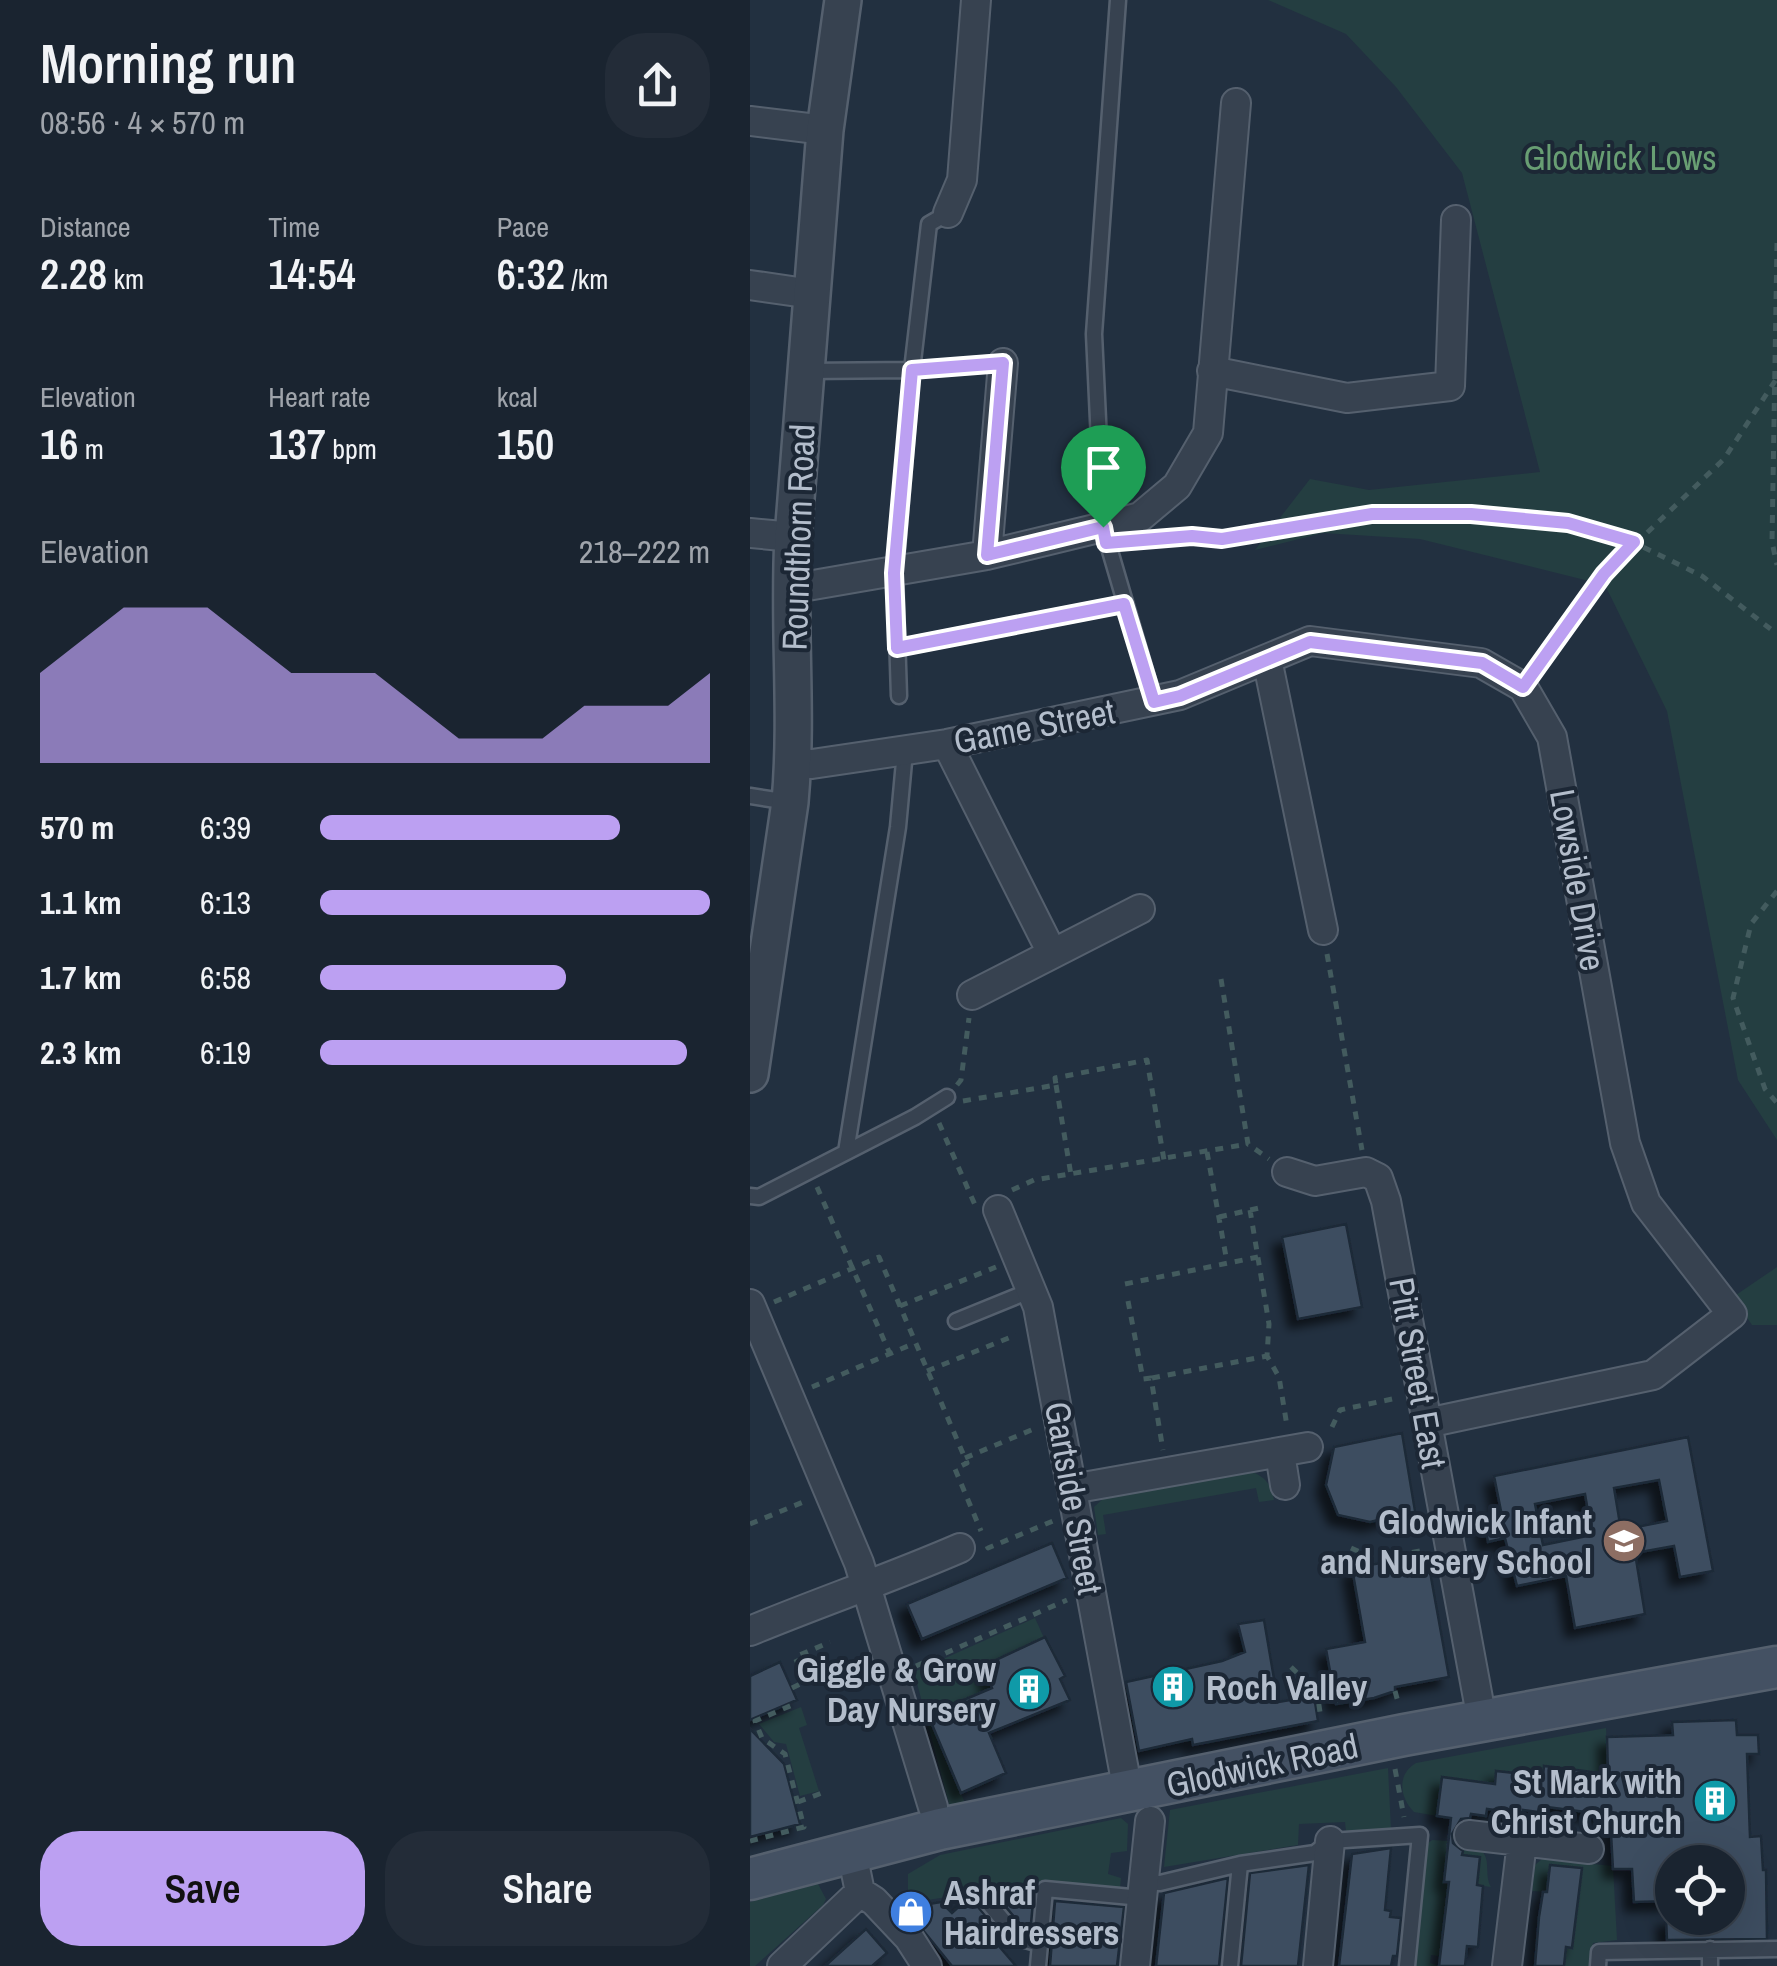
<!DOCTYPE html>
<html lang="en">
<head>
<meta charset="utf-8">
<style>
  :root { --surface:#1a2430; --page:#232c38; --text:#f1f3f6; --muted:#9fa4ab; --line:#38414c; --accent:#bca0f2 }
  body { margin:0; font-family:"Archivo Narrow",sans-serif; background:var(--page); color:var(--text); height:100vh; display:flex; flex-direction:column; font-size:38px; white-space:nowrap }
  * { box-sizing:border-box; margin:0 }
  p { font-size:32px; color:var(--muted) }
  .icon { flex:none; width:55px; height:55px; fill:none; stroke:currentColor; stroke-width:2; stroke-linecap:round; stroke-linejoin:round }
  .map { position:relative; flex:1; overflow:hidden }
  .drawer { display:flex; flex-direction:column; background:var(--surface); width:750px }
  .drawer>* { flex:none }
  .controls { position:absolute; left:905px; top:1845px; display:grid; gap:20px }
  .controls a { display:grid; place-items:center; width:90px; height:90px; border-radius:50%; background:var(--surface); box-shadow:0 10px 40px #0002,0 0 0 2px var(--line); font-size:50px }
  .pin { position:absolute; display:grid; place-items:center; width:85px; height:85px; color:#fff; margin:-102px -42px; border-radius:50% 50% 50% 0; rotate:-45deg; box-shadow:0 0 10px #0007 }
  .pin .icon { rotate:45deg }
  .round { display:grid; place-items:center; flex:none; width:105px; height:105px; border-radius:40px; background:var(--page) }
  .overview { display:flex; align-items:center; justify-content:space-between; height:170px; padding:0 40px }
  h1 { font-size:55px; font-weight:600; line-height:75px }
  .metrics { display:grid; grid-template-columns:repeat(3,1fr); gap:15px; height:170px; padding:10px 40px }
  .metrics div { display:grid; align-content:center }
  .metrics b { font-size:42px; font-weight:600 }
  .metrics small { font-size:28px; font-weight:400 }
  .metrics p { font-size:28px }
  .chart { height:280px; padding:20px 40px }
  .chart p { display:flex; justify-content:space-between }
  .chart svg { width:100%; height:180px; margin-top:10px; fill:var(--accent); opacity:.7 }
  .action { display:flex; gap:20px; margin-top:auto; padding:20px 40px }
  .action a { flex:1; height:115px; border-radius:40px; background:var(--accent); color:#111; font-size:40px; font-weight:600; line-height:115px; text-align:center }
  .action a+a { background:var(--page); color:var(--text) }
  ul { padding:0 40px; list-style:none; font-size:32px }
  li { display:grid; grid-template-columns:160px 120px 1fr; align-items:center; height:75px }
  li i { height:25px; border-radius:12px; background:var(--accent) }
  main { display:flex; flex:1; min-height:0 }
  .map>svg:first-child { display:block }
  .green { fill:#243e41 }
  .building { fill:#3e4e60; stroke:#1e2937; stroke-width:2.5; fill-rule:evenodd; filter:url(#shadow) }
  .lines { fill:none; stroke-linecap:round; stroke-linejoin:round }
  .service-casing { stroke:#55606e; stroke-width:19 }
  .minor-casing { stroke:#55606e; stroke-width:32 }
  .tertiary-casing { stroke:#55606e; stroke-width:40 }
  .secondary-casing { stroke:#55606e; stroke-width:45 }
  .path { stroke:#435b5e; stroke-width:5; stroke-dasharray:8 8; stroke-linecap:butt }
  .service { stroke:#374250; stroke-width:14 }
  .minor { stroke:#374250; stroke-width:28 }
  .tertiary { stroke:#374250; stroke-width:35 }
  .secondary { stroke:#445163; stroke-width:40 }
  .route-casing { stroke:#fff; stroke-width:20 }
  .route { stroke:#bca0f2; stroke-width:12 }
  .labels { text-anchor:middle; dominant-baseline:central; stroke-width:8; stroke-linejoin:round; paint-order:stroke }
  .park-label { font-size:35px; fill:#689e73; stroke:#1c2735 }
  .street-label { font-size:35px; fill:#b3bdcb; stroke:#1c2735 }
  .poi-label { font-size:35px; font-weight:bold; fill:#b3bdcb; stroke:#1c2735; text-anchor:end }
</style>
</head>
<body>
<main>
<section class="drawer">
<div class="overview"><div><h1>Morning run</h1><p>08:56 · 4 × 570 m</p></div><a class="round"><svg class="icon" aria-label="share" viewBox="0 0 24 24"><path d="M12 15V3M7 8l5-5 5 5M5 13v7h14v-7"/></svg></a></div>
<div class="metrics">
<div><p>Distance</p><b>2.28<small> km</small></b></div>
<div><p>Time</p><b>14:54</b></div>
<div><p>Pace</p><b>6:32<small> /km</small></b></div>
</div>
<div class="metrics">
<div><p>Elevation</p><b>16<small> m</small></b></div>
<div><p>Heart rate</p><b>137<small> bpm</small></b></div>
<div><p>kcal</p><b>150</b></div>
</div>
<div class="chart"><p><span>Elevation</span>218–222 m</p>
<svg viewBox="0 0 160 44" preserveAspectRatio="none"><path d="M0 44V22L10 14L20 6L30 6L40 6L50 14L60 22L70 22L80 22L90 30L100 38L110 38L120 38L130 30L140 30L150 30L160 22V44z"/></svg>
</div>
<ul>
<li><b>570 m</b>6:39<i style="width:77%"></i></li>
<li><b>1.1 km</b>6:13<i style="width:100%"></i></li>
<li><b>1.7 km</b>6:58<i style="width:63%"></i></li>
<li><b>2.3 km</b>6:19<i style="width:94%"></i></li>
</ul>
<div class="action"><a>Save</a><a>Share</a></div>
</section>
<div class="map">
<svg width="1027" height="1966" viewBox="0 0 1027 1966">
  <defs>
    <filter id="shadow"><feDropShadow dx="-9" dy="9" stdDeviation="5" flood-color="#0009"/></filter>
  </defs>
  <rect width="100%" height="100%" fill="#223040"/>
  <path class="green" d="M518,0H1027V1140L988,1080L917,711L855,585L670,539L573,533L505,550L560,479L619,490L790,472L712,173L646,87L596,34Z
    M1027,1267V1325H1002L983,1297Z
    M497,1470C514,1476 520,1481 524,1500L509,1502L506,1488L353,1515L356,1534L348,1535L344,1507L357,1495Z
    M285,1618L294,1638L233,1666L253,1711L223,1696L178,1715L215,1803L200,1807L164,1672Z
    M51,1707L57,1725L49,1728L69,1791L50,1796L36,1744L24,1742L9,1724Z
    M856,1728L860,1814L794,1767L793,1776L747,1771L742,1806L738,1805L739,1783L693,1777L687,1816L664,1812C649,1797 647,1774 666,1763Z
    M638,1768L641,1830L596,1831L595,1822L549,1824L548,1845L414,1867L420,1810Z
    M371,1818L378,1824L377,1851L361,1853L358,1874L371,1878L370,1888L288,1883L158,1903V1874L190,1855Z
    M682,1840L699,1841L702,1849L732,1851C741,1861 734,1875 741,1887L727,1885L730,1857L695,1882H701L690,1956L681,1955L680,1963L689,1966H664L677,1844Z
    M792,1859L863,1866L867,1940L843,1943L840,1966H814L813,1947H822L825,1895H829L832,1868L800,1865L797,1892L782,1891L785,1865Z
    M68,1884L76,1899L73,1905L5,1966H0V1902Z"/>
  <path class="building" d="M596,1224L612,1307L548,1319L532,1237Z
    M652,1433L665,1511L620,1522L588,1515L576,1485L584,1447Z
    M938,1437L963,1571L930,1577L924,1546L885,1553L895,1614L825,1628L816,1576L767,1586L755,1538L738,1542L733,1515L751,1511L744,1476ZM909,1480L917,1521L871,1530L864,1488ZM835,1494L842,1535L793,1545L785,1504Z
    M302,1543L317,1578L172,1639L157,1604Z
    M677,1555L699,1677L645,1687V1691L624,1698L586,1704L576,1649L615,1642L602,1568Z
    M514,1620L528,1702L564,1696L568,1721L443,1745L442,1739L389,1751L376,1682L472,1661L495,1652L488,1624Z
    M295,1637L315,1676L310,1679L320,1700L239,1733L256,1773L211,1793L178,1715L242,1688L233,1666Z
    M30,1662L47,1700L0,1720V1676Z
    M986,1720L987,1735H1008L1009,1754H997L1000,1837L1011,1836L1013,1870H1016L1017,1939L917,1940L916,1918H978V1858L922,1860V1901L884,1902L882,1869H863L860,1815L797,1807H789L788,1812L773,1810V1814L737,1809L736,1816L721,1814L720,1818L711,1819L702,1834L703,1843L713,1851L712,1855L730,1857L727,1885L733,1886L728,1947L717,1946L715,1966H689L699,1882H694L701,1818L687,1816L692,1777L745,1784L746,1771L793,1776L794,1766L858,1774L857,1737L923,1735L922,1722Z
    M0,1729L34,1764L50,1824L0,1837Z
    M641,1848L635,1910L641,1911L640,1917L651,1918L647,1956H643L641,1966H589L602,1854Z
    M559,1865L548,1966H491L500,1873Z
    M800,1865L832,1868L822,1948L816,1947L814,1966H785L789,1917L793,1892H797Z
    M478,1878L469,1966H406L414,1893Z
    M284,1891L281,1923L271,1925L246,1895Z
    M225,1898L227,1906L247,1929L236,1931L266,1966H202L155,1908L191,1902L202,1913L217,1899Z
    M305,1901L374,1907L367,1966H300Z
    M116,1929L137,1953L122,1966H75Z"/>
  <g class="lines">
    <g class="service-casing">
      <path id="service" d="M368,0L344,334L353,527L404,701
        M57,371L162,370L253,363
        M147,648L374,604
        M149,696L145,573L162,370L179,224L198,213
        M0,796L39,802
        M96,1152L148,827L155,751
        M0,1196L9,1197L165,1117L197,1097
        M206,1321L282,1290
        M393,1882L410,1883L490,1864L565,1853L580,1841L670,1835L657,1966
        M235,1899L268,1938L290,1944
        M960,1949V1966
        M288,1966L295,1889L392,1898
        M480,1966L490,1864
        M848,1966L849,1952L1027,1949"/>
    </g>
    <g class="minor-casing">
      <path id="minor" d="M0,121L75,130
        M198,213L212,180L226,0
        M0,285L62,294
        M462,371L597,398L700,386L706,220
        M0,533L43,537
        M237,555L253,363
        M40,589L237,555L353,527L390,517L427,486L458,433L486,103
        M517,659L573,930
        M197,744L302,953
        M43,763L62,764L197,744L430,695L560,641L731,663L773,687L802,737L875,1143L896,1203L982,1314L903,1375L677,1423
        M222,995L390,909
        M537,1172L565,1181L616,1172L628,1178L636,1201L732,1720
        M248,1210L288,1307L378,1792
        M0,1304L109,1563L183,1807
        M530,1453L535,1485
        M322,1489L558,1447
        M0,1631C70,1602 141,1578 210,1548
        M719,1835L839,1849
        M102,1853L110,1892L124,1901L159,1938L177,1966
        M32,1966L110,1892
        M385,1966L400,1821
        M568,1966L580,1841
        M757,1966L772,1842"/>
    </g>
    <g class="tertiary-casing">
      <path id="tertiary" d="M0,1074L40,802C48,714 38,625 43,537L75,130L93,0"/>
    </g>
    <g class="secondary-casing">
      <path id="secondary" d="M0,1879L190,1829L654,1735L1027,1667"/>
    </g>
    <path class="path" d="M1027,243L1022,542L1027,565
      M404,539L442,536L471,539L623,514L721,515L818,523L885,543L952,576L1027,634
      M786,668L854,574L974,459L1027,378
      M1027,891L1001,924L983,998L1015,1089L1027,1103
      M577,954L612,1150
      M471,979L498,1144L519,1159
      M207,1085L211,1080L219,1018
      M306,1085L321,1175
      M213,1101L306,1085L305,1078L397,1060L414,1160
      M189,1123L225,1205
      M457,1152L477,1262
      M67,1187L140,1354
      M262,1190L284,1180L498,1144
      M500,1210L519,1324L517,1356L529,1377L537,1426
      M469,1217L509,1208
      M375,1284L508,1257
      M378,1301L393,1379L401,1378L413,1450
      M24,1302L129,1257L217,1463L205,1469L231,1531
      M150,1306L246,1267
      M177,1371L266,1335
      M402,1378L517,1356
      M62,1387L165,1343
      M582,1427L590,1410L647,1398
      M215,1458L286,1428
      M0,1524L58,1500
      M237,1546L238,1548L303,1521
      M601,1548L625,1559L675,1550
      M166,1666L317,1600
      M541,1667L567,1692L571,1719
      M42,1688L56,1681L45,1657L80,1642
      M645,1691L648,1702
      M645,1769L654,1817
      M48,1802L77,1791
      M0,1841L54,1827L35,1754L12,1738L5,1721L47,1703"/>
    <use href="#service" class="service"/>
    <use href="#minor" class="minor"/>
    <use href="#tertiary" class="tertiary"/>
    <use href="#secondary" class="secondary"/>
  </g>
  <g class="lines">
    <g class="route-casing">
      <path id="route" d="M253,363L237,555L353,527L356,543L442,536L472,539L622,514H721L818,523L884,542L854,574L773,687L732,663L560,642L430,696L404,702L374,604L147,648L144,573L162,370Z"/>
    </g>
    <use href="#route" class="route"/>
  </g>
  <defs>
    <g id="school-disc" transform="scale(2.25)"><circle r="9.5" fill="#8d6e63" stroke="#1c2735"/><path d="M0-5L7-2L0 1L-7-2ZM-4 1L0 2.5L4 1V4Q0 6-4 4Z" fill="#fff"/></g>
    <g id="building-disc" transform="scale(2.25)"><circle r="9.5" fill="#0f9aa8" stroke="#1c2735"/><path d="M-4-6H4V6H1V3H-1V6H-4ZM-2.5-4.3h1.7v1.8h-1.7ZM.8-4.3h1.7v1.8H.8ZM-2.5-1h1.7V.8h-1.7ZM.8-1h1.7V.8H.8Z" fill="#fff"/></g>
    <g id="shop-disc" transform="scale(2.25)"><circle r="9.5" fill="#3f7fe0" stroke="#1c2735"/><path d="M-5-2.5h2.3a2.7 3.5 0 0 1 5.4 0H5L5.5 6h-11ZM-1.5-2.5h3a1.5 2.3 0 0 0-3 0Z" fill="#fff"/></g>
  </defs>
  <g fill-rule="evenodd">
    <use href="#school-disc" x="874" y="1541"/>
    <use href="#building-disc" x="423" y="1687"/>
    <use href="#building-disc" x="279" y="1689"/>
    <use href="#building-disc" x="965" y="1801"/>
    <use href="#shop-disc" x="161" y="1912"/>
  </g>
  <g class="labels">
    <g class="park-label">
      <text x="870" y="157">Glodwick Lows</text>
    </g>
    <g class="street-label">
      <text transform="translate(48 537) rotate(-88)">Roundthorn Road</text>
      <text transform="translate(284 726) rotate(-11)">Game Street</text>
      <text transform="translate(828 880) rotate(80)">Lowside Drive</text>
      <text transform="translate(668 1373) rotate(80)">Pitt Street East</text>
      <text transform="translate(324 1498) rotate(80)">Gartside Street</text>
      <text transform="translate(512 1765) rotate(-12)">Glodwick Road</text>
    </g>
    <g class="poi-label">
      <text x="842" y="1521">Glodwick Infant<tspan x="842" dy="40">and Nursery School</tspan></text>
      <text x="246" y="1669">Giggle &amp; Grow<tspan x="246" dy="40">Day Nursery</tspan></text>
      <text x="456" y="1687" text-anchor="start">Roch Valley</text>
      <text x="932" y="1781">St Mark with<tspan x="932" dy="40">Christ Church</tspan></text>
      <text x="194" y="1892" text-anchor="start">Ashraf<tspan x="194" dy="40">Hairdressers</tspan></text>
    </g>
  </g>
</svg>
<div class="controls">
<a><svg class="icon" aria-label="locate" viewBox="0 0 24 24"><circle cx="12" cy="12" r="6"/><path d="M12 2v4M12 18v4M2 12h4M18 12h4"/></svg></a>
</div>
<div class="pin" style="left:353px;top:527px;background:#1e9e55"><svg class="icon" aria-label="arrive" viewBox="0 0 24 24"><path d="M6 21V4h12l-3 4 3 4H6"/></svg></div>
</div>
</main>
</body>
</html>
